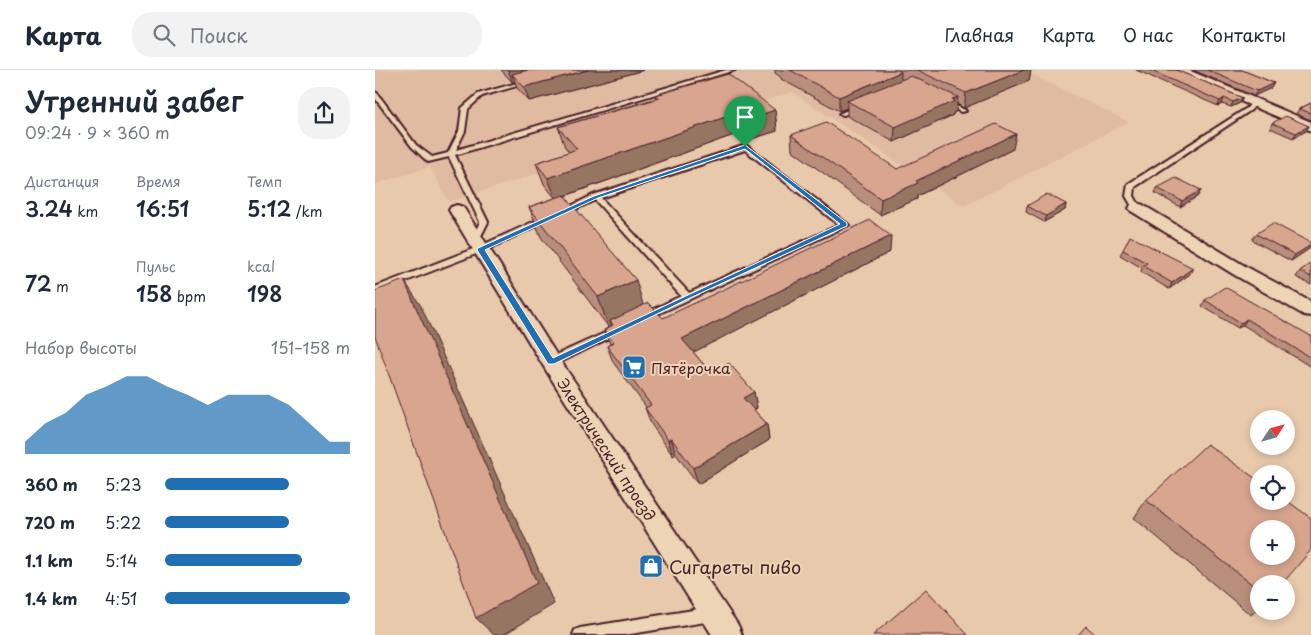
<!DOCTYPE html>
<html lang="ru">
<head>
<meta charset="utf-8">
<style>
  :root { --surface:#fff; --page:#f2f2f3; --text:#1f2937; --muted:#747a83; --line:#e0e1e3; --accent:#1f6fb2 }
  body { margin:0; font-family:"Playpen Sans",sans-serif; background:var(--page); color:var(--text); height:100vh; display:flex; flex-direction:column; font-size:19px; white-space:nowrap }
  * { box-sizing:border-box; margin:0 }
  p { font-size:16px; color:var(--muted) }
  .icon { flex:none; width:28px; height:28px; fill:none; stroke:currentColor; stroke-width:2; stroke-linecap:round; stroke-linejoin:round }
  .map { position:relative; flex:1; overflow:hidden }
  .details { display:flex; flex-direction:column; background:var(--surface); width:375px }
  .details>* { flex:none }
  .needle { width:32px; rotate:54deg }
  .buttons { position:absolute; left:875px; top:340px; display:grid; gap:10px }
  .buttons a { display:grid; place-items:center; width:45px; height:45px; border-radius:50%; background:var(--surface); box-shadow:0 2px 8px #0003; font-size:25px }
  .pin { position:absolute; display:grid; place-items:center; width:42px; height:42px; color:#fff; margin:-51px -21px; border-radius:50% 50% 50% 0; rotate:-45deg; box-shadow:0 0 5px #0007 }
  .pin .icon { rotate:45deg }
  .round { display:grid; place-items:center; flex:none; width:52px; height:52px; border-radius:20px; background:var(--page) }
  .overview { display:flex; align-items:center; justify-content:space-between; height:85px; padding:0 25px }
  h1 { font-size:28px; font-weight:600; line-height:38px }
  .figures { display:grid; grid-template-columns:repeat(3,1fr); gap:8px; height:85px; padding:5px 25px }
  .figures div { display:grid; align-content:center }
  .figures b { font-size:21px; font-weight:600 }
  .figures small { font-size:14px; font-weight:400 }
  .figures p { font-size:14px }
  .chart { height:140px; padding:10px 25px }
  .chart p { display:flex; justify-content:space-between }
  .chart svg { width:100%; height:90px; margin-top:5px; fill:var(--accent); opacity:.7 }
  ul { padding:0 25px; list-style:none; font-size:16px }
  li { display:grid; grid-template-columns:80px 60px 1fr; align-items:center; height:38px }
  li i { height:12px; border-radius:6px; background:var(--accent) }
  header { display:flex; align-items:center; gap:30px; box-sizing:border-box; height:70px; padding:0 25px; background:var(--surface); border-bottom:1px solid var(--line) }
  header strong { font-size:24px }
  nav { display:flex; gap:28px; margin-inline-start:auto; font-size:18px }
  .search { width:350px; height:45px; background:var(--page); display:flex; align-items:center; gap:12px; box-sizing:border-box; padding:0 18px; border-radius:20px; color:var(--muted); font-size:19px }
  main { display:flex; flex:1; min-height:0 }
  .map>svg:first-child { display:block }
  .built { fill:#e1bba1 }
  .lines { fill:none; stroke-linecap:round; stroke-linejoin:round }
  .lane-casing { stroke:#4a1f2b; stroke-width:4 }
  .street-casing { stroke:#4a1f2b; stroke-width:4 }
  .lane { fill:#edd4b5; fill-rule:evenodd }
  .street { fill:#edd4b5; fill-rule:evenodd }
  .wall { fill:#ba8e7b; stroke:#4a1f2b }
  .shaded-wall { fill:#977464; stroke:#4a1f2b }
  .building { fill:#d8a58f; stroke:#4a1f2b; fill-rule:evenodd }
  .route { fill:#1f6fb2; stroke:#fff; fill-rule:evenodd }
  .labels { text-anchor:middle; dominant-baseline:central; stroke-width:4; stroke-linejoin:round; paint-order:stroke }
  .poi-label { font-size:15px; fill:#4a1f2b; stroke:#edd4b5; text-anchor:start }
  .street-label { font-size:15px; fill:#4a1f2b; stroke:#edd4b5 }
  .near-poi-label { font-size:18px; fill:#4a1f2b; stroke:#edd4b5; text-anchor:start }
</style>
</head>
<body>
<header>
<strong>Карта</strong>
<div class="search"><svg class="icon" aria-label="search" viewBox="0 0 24 24"><circle cx="10" cy="10" r="6"/><path d="M15 15l6 6"/></svg>Поиск</div>
<nav><a>Главная</a><a>Карта</a><a>О нас</a><a>Контакты</a></nav>
</header>
<main>
<section class="details">
<div class="overview"><div><h1>Утренний забег</h1><p>09:24 · 9 × 360 m</p></div><a class="round"><svg class="icon" aria-label="share" viewBox="0 0 24 24"><path d="M12 15V3M7 8l5-5 5 5M5 13v7h14v-7"/></svg></a></div>
<div class="figures">
<div><p>Дистанция</p><b>3.24<small> km</small></b></div>
<div><p>Время</p><b>16:51</b></div>
<div><p>Темп</p><b>5:12<small> /km</small></b></div>
</div>
<div class="figures">
<div><b>72<small> m</small></b></div>
<div><p>Пульс</p><b>158<small> bpm</small></b></div>
<div><p>kcal</p><b>198</b></div>
</div>
<div class="chart"><p><span>Набор высоты</span>151–158 m</p>
<svg viewBox="0 0 160 44" preserveAspectRatio="none"><path d="M0 44V38L10 29L20 24L30 15L40 11L50 6L60 6L70 11L80 15L90 20L100 15L110 15L120 15L130 20L140 29L150 38L160 38V44z"/></svg>
</div>
<ul>
<li><b>360 m</b>5:23<i style="width:67%"></i></li>
<li><b>720 m</b>5:22<i style="width:67%"></i></li>
<li><b>1.1 km</b>5:14<i style="width:74%"></i></li>
<li><b>1.4 km</b>4:51<i style="width:100%"></i></li>
</ul>
</section>
<div class="map">
<svg width="936" height="565" viewBox="0 0 936 565">
  <rect width="100%" height="100%" fill="#e9c9ab"/>
  <filter id="ink" filterUnits="userSpaceOnUse"><feTurbulence type="fractalNoise" baseFrequency=".02" numOctaves="2"/><feDisplacementMap in="SourceGraphic" scale="10" xChannelSelector="R" yChannelSelector="G"/><feConvolveMatrix kernelMatrix="1 2 1 2 8 2 1 2 1" color-interpolation-filters="sRGB"/></filter>
  <g filter="url(#ink)">
    <path class="built" d="M0,0H648L754,52L589,136L417,22L74,132L55,97L0,114Z"/>
    <g class="lines">
      <g class="lane-casing">
        <path id="lane" d="M351,0H360L80,85L113,152L104,170L100,173L96,170L105,152L74,87L53,92L37,77L0,28V22L2,23L41,75L57,87L73,83L84,61L87,38L103,24L153,10L156,12L107,26L93,39L90,61L81,80Z
          M570,31L590,40L591,41L586,42L568,34V32Z
          M877,32L882,33L876,40L760,117L759,126L766,138L762,140H759L751,126L753,114L872,38Z
          M483,35L486,37L485,38L469,45L464,44Z
          M371,75L474,155L272,249H266L264,247L266,245L306,226L220,130L191,144H188L184,142L218,125ZM370,80L464,155L314,223L226,128Z
          M169,147H172L176,149L109,181L0,223V217L103,177Z
          M243,257L248,260L246,262L180,295H172L171,292L172,289Z
          M337,537L342,539L344,544L342,549L337,551L249,565H198L200,560L205,558Z"/>
      </g>
      <g class="street-casing">
        <path id="street" d="M797,0H813L936,52V61L799,3Z
          M762,133L768,135L870,196L936,232V246L929,245L858,204L756,141L754,138L756,135Z
          M82,135L88,137L90,140L183,287L363,555L367,565H337L169,297L74,140L76,137Z"/>
      </g>
      <use href="#lane" class="lane"/>
      <use href="#street" class="street"/>
    </g>
    <path class="wall" d="M126,0H269L154,31L142,18L140,12L138,13Z
      M400,0H656L654,11L589,38L582,34L581,42H579L578,45L519,72L472,46V38L464,41L406,9V7L400,3Z
      M761,0H801L868,28L865,33L856,37L847,34L843,36Z
      M818,0H867L899,13L896,18L879,26Z
      M281,25L400,40L402,61L376,69L367,62L190,126L268,235L288,248L515,182L318,282L336,303L379,322L382,338L379,340L392,354L394,370L323,414L301,384L298,386L276,354L270,338L271,337L238,292L232,276L235,274L229,260L234,258L166,167L154,137L180,128L169,114L161,93L194,82L190,77L183,57L282,28Z
      M936,33V50L921,44L924,39Z
      M897,53L934,56L931,61L918,68L895,58Z
      M416,65L522,99L638,79L542,126V129L505,145L417,80Z
      M782,118L826,120L823,126L805,137L780,123Z
      M691,134L690,140L669,152L651,142L652,136Z
      M881,164L934,179L916,191L877,170Z
      M748,180L815,204L794,219L766,202L767,198L745,185Z
      M936,193V215L921,207L925,201Z
      M830,230L936,266V297L868,255L863,258L827,236Z
      M771,430L884,514V538L876,545L759,448Z"/>
    <path class="shaded-wall" d="M133,0H186L137,4L140,12L138,13Z
      M213,0H269L154,31L149,17Z
      M649,0H656L654,11L589,38L591,23Z
      M526,2V16L472,31V38L464,41V27Z
      M899,13L896,18L879,26L882,21Z
      M583,27L581,42H579L578,45L519,72L520,57Z
      M849,28L847,34L843,36L845,31Z
      M868,28L865,33L856,37L858,32Z
      M400,40L402,61L376,69L373,49Z
      M365,42L367,62L181,129L173,108Z
      M934,56L931,61L918,68L921,63Z
      M641,64L638,79L542,126V129L505,145L506,129L541,111Z
      M826,120L823,126L805,137L807,131Z
      M691,134L690,140L669,152L671,146Z
      M516,166L515,182L311,286L307,269Z
      M936,175L934,179L916,191L920,185Z
      M818,198L815,204L794,219L797,213Z
      M29,210L46,236L179,534L128,565H119L101,548Z
      M261,210L270,241L235,251L237,256L234,258L223,227Z
      M872,249L868,255L863,258L866,253Z
      M379,322L382,338L371,344L368,328Z
      M392,354L394,370L323,414L318,398Z
      M296,368L301,384L298,386L293,370Z"/>
    <path class="building" d="M153,0H213L149,17L137,4Z
      M415,0H523L526,2L464,27Z
      M542,0H649L591,23Z
      M774,0H801L868,28L858,32L849,28L845,31Z
      M832,0H867L899,13L882,21Z
      M353,4L400,40L373,49L365,42L173,108L161,93L202,79L183,57L285,28L281,25Z
      M536,6L583,27L577,29L580,31L520,57L472,31Z
      M936,33V43L924,39Z
      M911,46L934,56L921,63L897,53Z
      M451,52L522,99L621,54L641,64L541,111L543,113L506,129L416,65Z
      M801,108L826,120L807,131L782,118Z
      M672,124L691,134L671,146L652,136Z
      M189,125L261,210L223,227L154,137Z
      M495,150L516,166L307,269L336,303L354,293L379,322L368,328L392,354L318,398L296,368L293,370L270,338L276,335L232,276L239,272L229,260L238,255L235,251L273,233L288,248Z
      M898,153L936,173V175L920,185L881,164Z
      M755,166L818,198L797,213L768,196L772,193L748,180Z
      M936,193V207L925,201Z
      M29,210L162,513L101,548L0,266V221Z
      M850,217L936,266V288L872,249L866,253L830,230Z
      M832,374L884,411V431H911V430L936,448V480L907,514H884V520L771,430ZM884,459H911V486H884Z
      M551,519L593,565H498Z
      M711,556L721,565H703Z"/>
  </g>
  <path class="route" d="M370,75L472,153V156L315,228L179,294H173L102,180L103,178L219,126ZM370,79L465,154L178,288L110,180L223,128Z"/>
  <defs>
    <g id="supermarket-square" transform="scale(1.25)"><rect x="-9" y="-9" width="18" height="18" rx="4" fill="#1f6fb2" stroke="#edd4b5"/><path d="M-6-5.5h2.5l.6 2H6L4.5 2H-2.5L-4.4-4H-6ZM-1.5 3.2a1.3 1.3 0 1 0 .1 0ZM3 3.2a1.3 1.3 0 1 0 .1 0Z" fill="#fff"/></g>
    <g id="shop-square" transform="scale(1.25)"><rect x="-9" y="-9" width="18" height="18" rx="4" fill="#1f6fb2" stroke="#edd4b5"/><path d="M-5-2.5h2.3a2.7 3.5 0 0 1 5.4 0H5L5.5 6h-11ZM-1.5-2.5h3a1.5 2.3 0 0 0-3 0Z" fill="#fff"/></g>
  </defs>
  <g fill-rule="evenodd">
    <use href="#supermarket-square" x="259" y="297"/>
    <use href="#shop-square" x="276" y="496"/>
  </g>
  <g class="labels">
    <g class="poi-label">
      <text x="276" y="297">Пятёрочка</text>
    </g>
    <g class="street-label">
      <text transform="translate(232 379) rotate(57)">Электрический проезд</text>
    </g>
    <g class="near-poi-label">
      <text x="294" y="496">Сигареты пиво</text>
    </g>
  </g>
</svg>
<div class="buttons">
<a><svg class="needle" viewBox="-14 -14 28 28"><path d="M0-13l5 13h-10z" fill="#e53935"/><path d="M0 13l5-13h-10z" fill="#747a83"/></svg></a>
<a><svg class="icon" aria-label="locate" viewBox="0 0 24 24"><circle cx="12" cy="12" r="6"/><path d="M12 2v4M12 18v4M2 12h4M18 12h4"/></svg></a>
<a>+</a>
<a>−</a>
</div>
<div class="pin" style="left:370px;top:77px;background:#1e9e55"><svg class="icon" aria-label="arrive" viewBox="0 0 24 24"><path d="M6 21V4h12l-3 4 3 4H6"/></svg></div>
</div>
</main>
</body>
</html>
